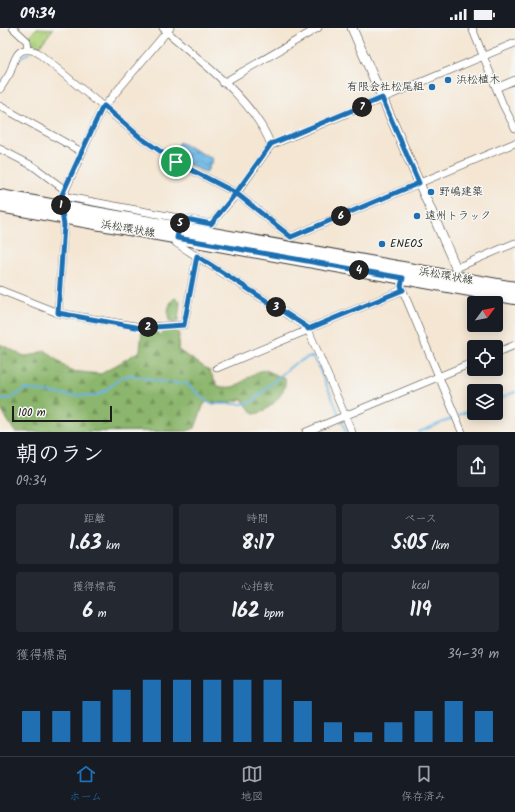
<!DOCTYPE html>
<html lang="ja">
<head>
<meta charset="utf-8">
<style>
  :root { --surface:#171b24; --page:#242831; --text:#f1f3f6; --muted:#9ea1a6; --line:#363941; --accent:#1f6fb2 }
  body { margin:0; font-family:Kalam,"Klee One",sans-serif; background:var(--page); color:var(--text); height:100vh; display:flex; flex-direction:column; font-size:15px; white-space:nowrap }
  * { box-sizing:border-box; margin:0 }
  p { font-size:13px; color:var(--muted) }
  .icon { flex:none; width:22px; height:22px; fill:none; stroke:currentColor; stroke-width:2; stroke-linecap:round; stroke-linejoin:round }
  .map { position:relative; height:404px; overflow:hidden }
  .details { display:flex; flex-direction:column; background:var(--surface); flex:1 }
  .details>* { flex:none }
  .needle { width:26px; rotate:58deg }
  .controls { position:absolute; left:467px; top:268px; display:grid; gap:8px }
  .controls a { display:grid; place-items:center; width:36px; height:36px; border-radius:4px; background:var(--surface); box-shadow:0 2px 10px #0003; font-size:20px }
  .scale { position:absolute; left:12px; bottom:10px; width:100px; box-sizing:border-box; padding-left:4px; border:2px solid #1c1c1c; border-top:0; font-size:11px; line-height:14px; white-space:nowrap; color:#1c1c1c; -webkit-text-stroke:3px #f6f6f2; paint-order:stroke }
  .pin { position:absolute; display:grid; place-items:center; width:34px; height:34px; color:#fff; margin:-17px; border:2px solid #fff; border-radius:50%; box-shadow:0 1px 4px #0007 }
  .km { position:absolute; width:20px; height:20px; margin:-10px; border-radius:50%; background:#222; color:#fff; font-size:11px; line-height:20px; text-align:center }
  .round { display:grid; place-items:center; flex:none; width:42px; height:42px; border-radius:4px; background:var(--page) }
  .summary { display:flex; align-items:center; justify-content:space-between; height:68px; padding:0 16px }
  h1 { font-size:22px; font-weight:600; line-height:30px }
  .stats { display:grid; grid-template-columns:repeat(3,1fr); gap:6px; height:68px; padding:4px 16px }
  .stats div { display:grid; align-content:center; border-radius:4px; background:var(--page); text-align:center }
  .stats b { font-size:20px; font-weight:600 }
  .stats small { font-size:11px; font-weight:400 }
  .stats p { font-size:11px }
  .chart { height:112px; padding:8px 16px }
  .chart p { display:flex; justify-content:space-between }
  .chart svg { width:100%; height:72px; margin-top:4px; stroke:var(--accent); stroke-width:6 }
  .status { display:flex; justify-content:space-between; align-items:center; height:28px; padding:0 20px; background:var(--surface); direction:ltr }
  .status svg { height:11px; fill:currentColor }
  .tabs { display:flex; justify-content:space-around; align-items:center; height:56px; border-top:1px solid var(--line); background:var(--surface); font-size:11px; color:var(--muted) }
  .tabs a { display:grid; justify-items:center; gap:2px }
  .tabs .active { color:var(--accent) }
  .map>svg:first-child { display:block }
  .forest { fill:url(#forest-firs); stroke:#546944 }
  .park { fill:url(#park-crowns); stroke:#66784d }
  .water { fill:url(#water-waves); stroke:#446880 }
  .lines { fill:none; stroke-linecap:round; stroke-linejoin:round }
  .stream { stroke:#6bb5e3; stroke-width:2 }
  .minor-casing { stroke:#3c3a37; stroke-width:8 }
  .tertiary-casing { stroke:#3c3a37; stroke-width:10 }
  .primary-casing { stroke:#3c3a37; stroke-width:14 }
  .minor { stroke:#fff; stroke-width:7 }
  .tertiary { stroke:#fff; stroke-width:9 }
  .primary { stroke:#fff; stroke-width:12 }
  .route-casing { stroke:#fff; stroke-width:8 }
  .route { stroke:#1f6fb2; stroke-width:5 }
  .poi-dot { fill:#1f6fb2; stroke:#f6f6f2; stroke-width:1.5 }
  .labels { text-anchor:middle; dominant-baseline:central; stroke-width:3; stroke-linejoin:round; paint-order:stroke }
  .poi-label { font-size:11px; fill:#1c1c1c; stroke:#f6f6f2; text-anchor:start }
  .street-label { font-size:11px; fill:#1c1c1c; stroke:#f6f6f2 }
</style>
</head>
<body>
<div class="status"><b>09:34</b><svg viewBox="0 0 49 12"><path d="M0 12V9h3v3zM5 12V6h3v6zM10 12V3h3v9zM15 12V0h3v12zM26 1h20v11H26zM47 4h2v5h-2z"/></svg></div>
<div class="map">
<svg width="515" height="404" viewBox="0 0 515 404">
  <defs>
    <pattern id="forest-firs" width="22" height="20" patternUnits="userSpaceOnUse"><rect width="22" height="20" fill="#8cb66d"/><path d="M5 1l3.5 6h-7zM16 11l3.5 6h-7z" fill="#729359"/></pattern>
    <pattern id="park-crowns" width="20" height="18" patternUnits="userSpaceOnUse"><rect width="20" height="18" fill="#b0d57e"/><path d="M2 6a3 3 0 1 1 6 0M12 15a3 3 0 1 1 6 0" fill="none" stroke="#97b66c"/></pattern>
    <pattern id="water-waves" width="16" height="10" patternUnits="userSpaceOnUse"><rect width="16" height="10" fill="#6bb5e3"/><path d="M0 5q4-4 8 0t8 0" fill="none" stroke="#5792b7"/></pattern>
  </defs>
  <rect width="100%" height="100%" fill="#f6f6f2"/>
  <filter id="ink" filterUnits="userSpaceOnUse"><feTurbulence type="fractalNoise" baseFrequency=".025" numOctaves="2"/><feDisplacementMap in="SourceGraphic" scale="8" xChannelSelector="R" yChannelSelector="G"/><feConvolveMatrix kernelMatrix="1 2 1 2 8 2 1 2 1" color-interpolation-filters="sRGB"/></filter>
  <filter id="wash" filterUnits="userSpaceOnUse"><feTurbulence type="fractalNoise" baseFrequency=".012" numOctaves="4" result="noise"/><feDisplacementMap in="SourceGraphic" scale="16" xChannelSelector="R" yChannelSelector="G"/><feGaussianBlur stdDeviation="0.9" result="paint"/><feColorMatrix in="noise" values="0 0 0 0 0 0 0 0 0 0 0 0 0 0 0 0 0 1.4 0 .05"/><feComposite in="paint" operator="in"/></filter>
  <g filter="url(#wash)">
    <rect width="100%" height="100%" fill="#f4e6d3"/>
    <path class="forest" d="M175,270L180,273L178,293L174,295L170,294C166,288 168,274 175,270Z
      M172,300L179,306L178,322L209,342L218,358C243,365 246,343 266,342L285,351C288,365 266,386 253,386L242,371L228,375L206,374L203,378L195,400L187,403L15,404L0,380V316L24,328L33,327L45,322L70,343L101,346L140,323L142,303L154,302L160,307L166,301Z"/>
    <path class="park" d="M37,0L53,1L39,19L28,10Z"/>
    <path class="water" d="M179,114L213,131L206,145L172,128Z"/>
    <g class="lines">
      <path class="stream" d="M19,30L29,25
        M0,372L12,370L25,361L65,367L95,368L105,363L122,349L132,347L156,353L187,356L206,373L211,376H244L253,373L265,361L294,336L308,329H313L316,333L339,386
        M496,372L515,364
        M459,387L474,381
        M342,393L346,404
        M419,404L453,390"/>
    </g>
  </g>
  <g filter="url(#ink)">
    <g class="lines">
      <g class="minor-casing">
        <path id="minor" d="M13,0L27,13L28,22
          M163,0C199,33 253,70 271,117
          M472,0L503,77L515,100
          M223,55L318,0
          M496,60L515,52
          M0,61C3,56 7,50 10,45C15,30 17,16 37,24L141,110L176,134L236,165L291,209L515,115
          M0,78L82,124
          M0,121L33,138L65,162
          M62,168L211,196L234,169L271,117L515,15
          M61,172L101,82L170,0
          M177,208L176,215L307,299L352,404
          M456,240L515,215
          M403,250L401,258L462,404
          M0,262L58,285L141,299L184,297L197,228
          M58,285L64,197L62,186
          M308,301L403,262
          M496,325L515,317
          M217,340L308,302
          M306,404L474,334"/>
      </g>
      <g class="tertiary-casing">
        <path id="tertiary" d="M352,0L456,240V250"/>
      </g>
      <g class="primary-casing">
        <path id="primary" d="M0,168L515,260
          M0,178L515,270"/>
      </g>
      <use href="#minor" class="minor"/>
      <use href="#tertiary" class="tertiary"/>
      <use href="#primary" class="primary"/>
    </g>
  </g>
  <g class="lines" filter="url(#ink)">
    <g class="route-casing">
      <path id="route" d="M176,134L141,110L104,78L101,82L60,171L64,197L58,285L141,300L184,297L197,228L307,299L308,301L403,262L401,258L403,250L177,210L181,190L211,196L236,165L291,209L419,155L382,70L271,116L236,165L176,134"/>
    </g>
    <use href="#route" class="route"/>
  </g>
  <g class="poi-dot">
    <circle cx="448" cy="52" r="4"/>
    <circle cx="432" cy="59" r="4"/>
    <circle cx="431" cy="164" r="4"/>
    <circle cx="417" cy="188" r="4"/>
    <circle cx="382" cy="216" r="4"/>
  </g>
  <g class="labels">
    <g class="poi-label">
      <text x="456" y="52">浜松植木</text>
      <text x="424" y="59" text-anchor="end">有限会社松尾組</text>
      <text x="439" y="164">野嶋建築</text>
      <text x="425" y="188">遠州トラック</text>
      <text x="390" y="216">ENEOS</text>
    </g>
    <g class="street-label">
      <text transform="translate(128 201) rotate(10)">浜松環状線</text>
      <text transform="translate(446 248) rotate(10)">浜松環状線</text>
    </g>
  </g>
</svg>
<div class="controls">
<a><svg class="needle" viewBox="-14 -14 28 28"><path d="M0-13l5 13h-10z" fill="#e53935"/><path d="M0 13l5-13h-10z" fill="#9ea1a6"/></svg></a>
<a><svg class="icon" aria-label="locate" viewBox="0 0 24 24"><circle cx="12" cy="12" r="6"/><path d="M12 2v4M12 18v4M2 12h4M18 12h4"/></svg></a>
<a><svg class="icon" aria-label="layers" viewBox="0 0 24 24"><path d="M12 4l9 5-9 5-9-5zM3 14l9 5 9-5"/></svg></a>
</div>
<div class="scale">100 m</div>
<div class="pin" style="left:176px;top:134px;background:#1e9e55"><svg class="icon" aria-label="arrive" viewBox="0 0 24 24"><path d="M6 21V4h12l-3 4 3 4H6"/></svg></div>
<b class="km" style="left:61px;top:177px">1</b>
<b class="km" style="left:148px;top:299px">2</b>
<b class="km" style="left:276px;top:279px">3</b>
<b class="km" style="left:359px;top:242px">4</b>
<b class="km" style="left:180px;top:195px">5</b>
<b class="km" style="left:341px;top:188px">6</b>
<b class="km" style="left:362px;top:79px">7</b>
</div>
<section class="details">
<div class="summary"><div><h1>朝のラン</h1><p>09:34</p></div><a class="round"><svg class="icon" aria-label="share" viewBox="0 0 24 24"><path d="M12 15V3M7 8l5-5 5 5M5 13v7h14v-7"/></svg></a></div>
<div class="stats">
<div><p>距離</p><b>1.63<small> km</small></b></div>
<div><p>時間</p><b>8:17</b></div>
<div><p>ペース</p><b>5:05<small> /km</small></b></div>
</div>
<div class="stats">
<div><p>獲得標高</p><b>6<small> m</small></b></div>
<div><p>心拍数</p><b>162<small> bpm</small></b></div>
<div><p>kcal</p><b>119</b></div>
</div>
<div class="chart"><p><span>獲得標高</span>34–39 m</p>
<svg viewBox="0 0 160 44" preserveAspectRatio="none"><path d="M5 44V25M15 44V25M25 44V19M35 44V12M45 44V6M55 44V6M65 44V6M75 44V6M85 44V6M95 44V19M105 44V32M115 44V38M125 44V32M135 44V25M145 44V19M155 44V25"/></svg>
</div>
</section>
<nav class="tabs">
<a class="active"><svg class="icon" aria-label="home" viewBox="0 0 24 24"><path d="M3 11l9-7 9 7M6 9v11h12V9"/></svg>ホーム</a>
<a><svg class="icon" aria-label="map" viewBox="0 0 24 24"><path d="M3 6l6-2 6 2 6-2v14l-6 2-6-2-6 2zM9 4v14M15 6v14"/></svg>地図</a>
<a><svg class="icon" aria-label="saved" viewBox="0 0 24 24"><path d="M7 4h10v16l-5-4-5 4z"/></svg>保存済み</a>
</nav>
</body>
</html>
